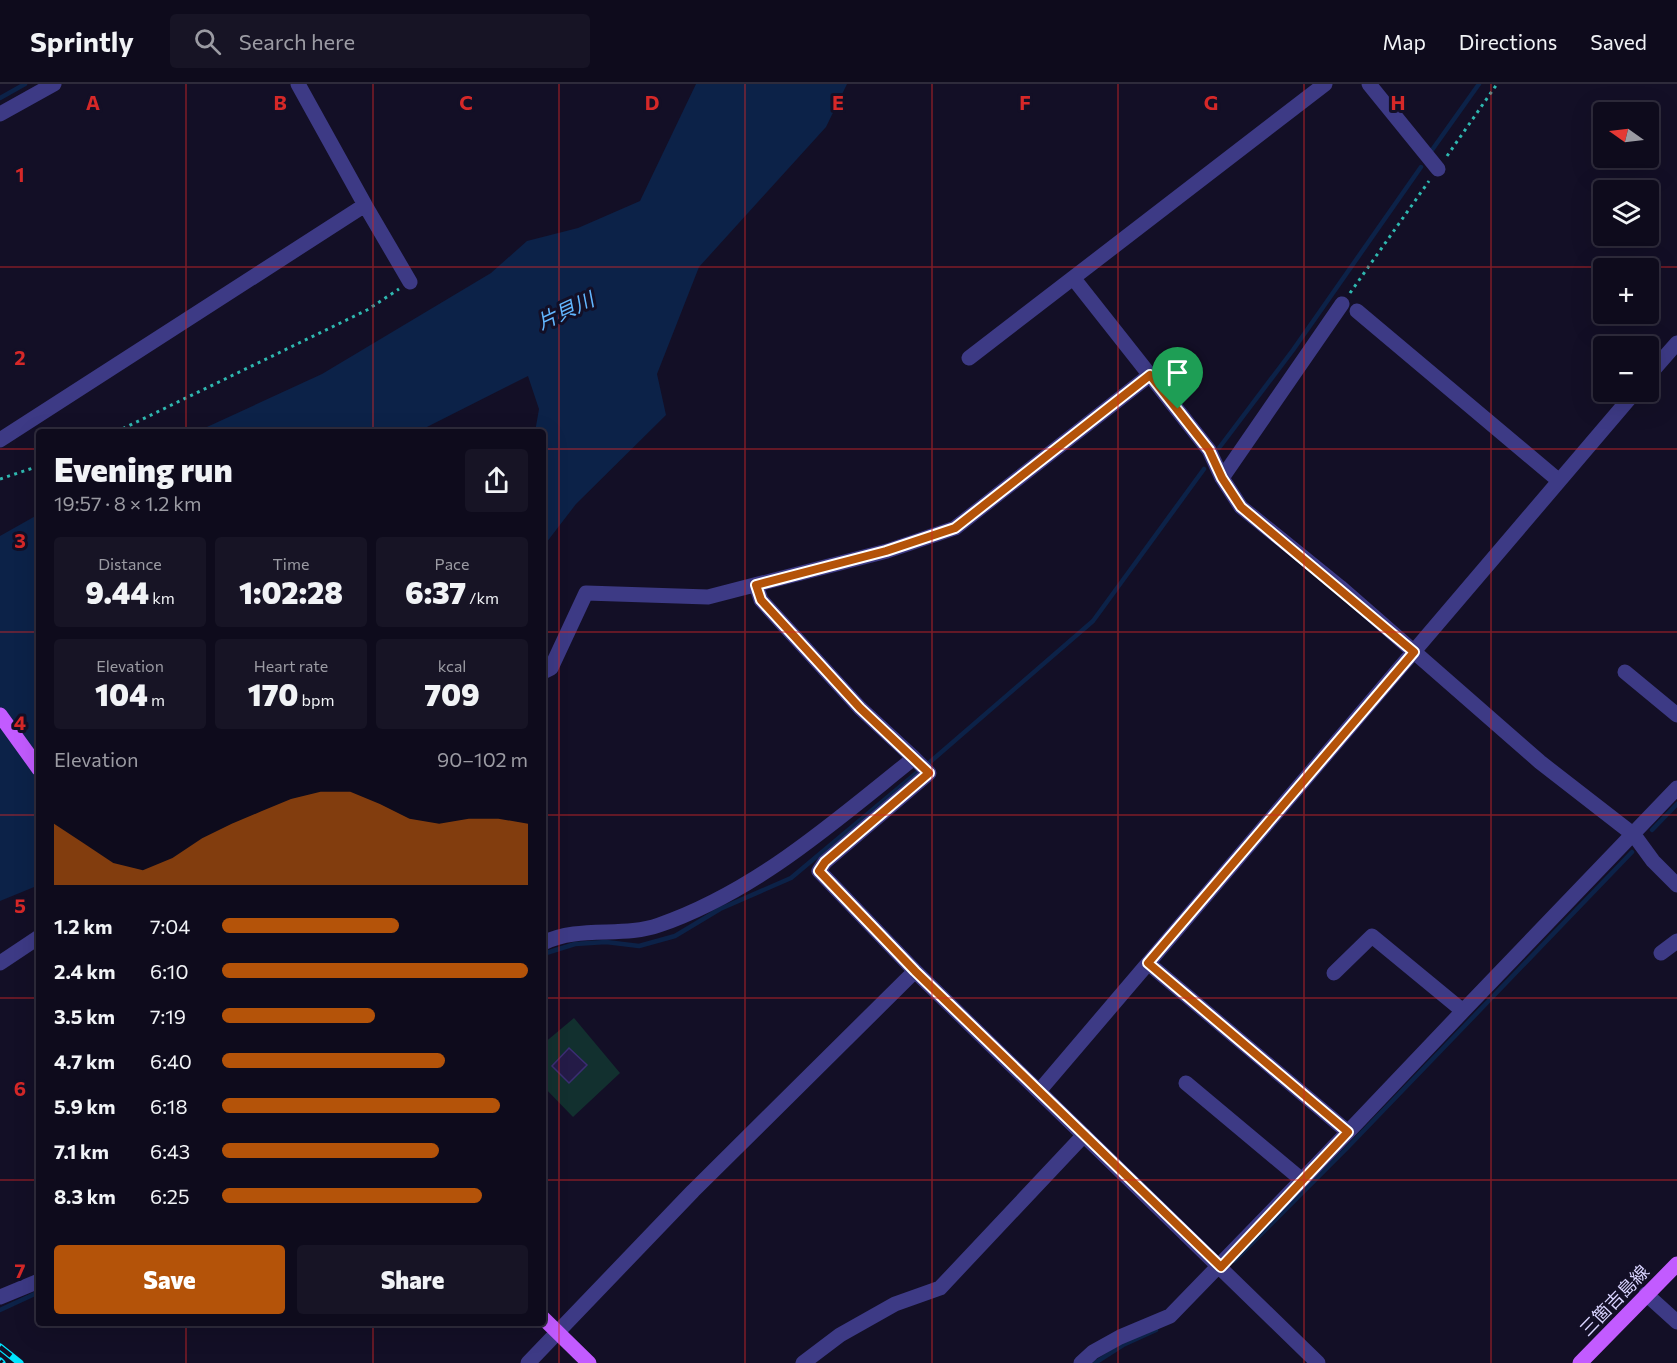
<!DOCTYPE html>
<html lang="en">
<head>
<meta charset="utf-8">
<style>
  :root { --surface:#0e0b1c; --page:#171425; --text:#f1f3f6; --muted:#9b9ba3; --line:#2e2b3b; --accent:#b45309 }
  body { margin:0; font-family:Commissioner,"Noto Sans JP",sans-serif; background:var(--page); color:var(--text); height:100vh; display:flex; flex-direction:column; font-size:22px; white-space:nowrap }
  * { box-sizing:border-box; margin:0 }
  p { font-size:20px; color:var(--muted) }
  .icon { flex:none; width:33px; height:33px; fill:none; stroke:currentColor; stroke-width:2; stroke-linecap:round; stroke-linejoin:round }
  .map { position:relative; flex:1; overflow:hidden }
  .side { position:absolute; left:36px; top:345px; width:510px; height:897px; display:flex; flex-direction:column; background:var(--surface); border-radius:6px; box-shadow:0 6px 24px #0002,0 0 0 2px var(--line) }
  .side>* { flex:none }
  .needle { width:39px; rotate:284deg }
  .buttons { position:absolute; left:1593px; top:18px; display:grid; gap:12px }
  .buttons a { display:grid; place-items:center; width:66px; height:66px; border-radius:6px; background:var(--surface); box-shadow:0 6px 24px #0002,0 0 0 2px var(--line); font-size:30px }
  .pin { position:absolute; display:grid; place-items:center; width:51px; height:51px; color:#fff; margin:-62px -26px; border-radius:50% 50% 50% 0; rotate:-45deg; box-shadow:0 0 6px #0007 }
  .pin .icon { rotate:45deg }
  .round { display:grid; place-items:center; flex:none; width:63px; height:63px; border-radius:6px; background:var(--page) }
  .head { display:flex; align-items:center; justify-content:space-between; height:102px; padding:0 18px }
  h1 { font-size:33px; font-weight:800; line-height:45px }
  .figures { display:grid; grid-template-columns:repeat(3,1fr); gap:9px; height:102px; padding:6px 18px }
  .figures div { display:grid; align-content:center; border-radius:6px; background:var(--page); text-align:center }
  .figures b { font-size:30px; font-weight:800 }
  .figures small { font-size:16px; font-weight:400 }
  .figures p { font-size:16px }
  .chart { height:168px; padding:12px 18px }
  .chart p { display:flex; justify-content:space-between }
  .chart svg { width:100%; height:108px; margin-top:6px; fill:var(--accent); opacity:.7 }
  .action { display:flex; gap:12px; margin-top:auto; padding:12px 18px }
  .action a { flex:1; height:69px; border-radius:6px; background:var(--accent); color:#fff; font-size:24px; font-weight:800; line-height:69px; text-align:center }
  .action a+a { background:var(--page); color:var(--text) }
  ul { padding:0 18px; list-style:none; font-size:20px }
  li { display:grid; grid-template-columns:96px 72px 1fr; align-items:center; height:45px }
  li i { height:15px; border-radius:8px; background:var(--accent) }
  header { display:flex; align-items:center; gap:36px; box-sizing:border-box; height:84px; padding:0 30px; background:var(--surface); border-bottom:2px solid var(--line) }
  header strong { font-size:28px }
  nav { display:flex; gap:33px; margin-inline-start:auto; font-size:21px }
  .search { width:420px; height:54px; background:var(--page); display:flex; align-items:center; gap:15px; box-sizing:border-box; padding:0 21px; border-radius:6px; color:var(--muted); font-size:22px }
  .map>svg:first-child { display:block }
  .green { fill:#12302f }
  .water { fill:#0c2248 }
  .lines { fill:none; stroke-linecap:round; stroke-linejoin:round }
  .stream { stroke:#0c2248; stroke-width:4.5 }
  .building { fill:#241b47; stroke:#3b2d73; stroke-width:1.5 }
  .path { stroke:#2fb8b0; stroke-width:3; stroke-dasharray:3 4.5; stroke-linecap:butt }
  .minor { stroke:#3d3a85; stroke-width:15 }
  .major { stroke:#c25bff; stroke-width:15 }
  .rail-casing { stroke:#00e5ff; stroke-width:7 }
  .rail { stroke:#130f26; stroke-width:4.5; stroke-dasharray:14; stroke-linecap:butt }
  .route-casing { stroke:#fff; stroke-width:12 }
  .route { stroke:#b45309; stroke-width:8 }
  .grid { fill:none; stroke:#d62828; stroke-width:1.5; stroke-opacity:0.55 }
  .labels { text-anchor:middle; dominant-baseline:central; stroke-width:6; stroke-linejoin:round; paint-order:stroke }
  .street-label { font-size:18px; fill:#d9d4ff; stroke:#130f26 }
  .water-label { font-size:20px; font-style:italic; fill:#62b6ff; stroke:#130f26 }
  .grid-label { font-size:20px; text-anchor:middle; font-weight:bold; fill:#d62828; stroke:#130f26; stroke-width:6; stroke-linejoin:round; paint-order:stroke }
</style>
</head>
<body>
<header>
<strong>Sprintly</strong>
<div class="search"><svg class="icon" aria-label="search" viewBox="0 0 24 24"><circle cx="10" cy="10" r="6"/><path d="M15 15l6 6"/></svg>Search here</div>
<nav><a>Map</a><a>Directions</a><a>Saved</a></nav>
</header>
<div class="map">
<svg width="1677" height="1279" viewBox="0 0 1677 1279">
  <rect width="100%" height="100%" fill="#130f26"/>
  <path class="green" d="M574,934L620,989L573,1033L543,1002V960Z"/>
  <path class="water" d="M696,0H847L826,43L699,183L657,290L666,331L576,420L543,463V348H535L539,325L528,292L417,348H196L322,290L491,189L527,157L578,144L640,117Z
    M39,430V801L0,817V452Z"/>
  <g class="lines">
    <path class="stream" d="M0,14L25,0
      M1432,66L1479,0
      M1219,364L1293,266L1421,83
      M930,678L1093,537L1204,385
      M1652,746L1677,720
      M543,870L575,860L606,858L639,862L675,852L720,825L791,794L920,686
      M1234,1177L1347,1064L1632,768
      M0,1226L39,1208
      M1095,1279L1123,1261L1156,1246"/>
  </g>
  <path class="building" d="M569,964L587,981L569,999L552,982Z"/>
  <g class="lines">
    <path class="path" d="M1447,72L1497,0
      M1350,209L1429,97
      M116,348L367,226L399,205
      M0,395L39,382"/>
    <path class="minor" d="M1369,0L1438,85
      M0,30L54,0
      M365,121L410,198
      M1074,195L1209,366L1222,394L1241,423L1340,503L1540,678L1634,751L1653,777L1677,801
      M1357,227L1558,396
      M969,274L1325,0
      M1648,292L1677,259
      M0,356L365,121L298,0
      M1222,394L1342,220
      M543,588L551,584L586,509L708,513L887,467L955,444L1150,291
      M1625,588L1677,631
      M914,674L929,689L825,778L819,787L915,887L1318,1279
      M543,859C579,841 623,854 659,841C757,807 835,737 914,674L860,624L761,516L756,501
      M1661,869L1677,857
      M0,879L39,853
      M1148,879L1348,1048L1302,1096
      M1334,889L1372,852L1463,927L1348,1048
      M1463,927L1677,704
      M1040,1006L1635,308
      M1646,1210L1677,1238
      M0,1213L39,1197
      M528,1279L693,1107L915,887
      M803,1279L840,1251L895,1220L940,1204L1084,1051
      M1081,1279L1093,1268L1120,1253L1170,1232L1302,1096L1186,999"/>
    <path class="major" d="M0,631L39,685
      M543,1234L589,1279
      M1580,1279L1677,1180"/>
    <g class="rail-casing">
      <path id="rail" d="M0,1263L20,1279
        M0,1277L2,1279"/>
    </g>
    <use href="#rail" class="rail"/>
  </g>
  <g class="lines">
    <g class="route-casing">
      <path id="route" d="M1150,291L1209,366L1222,394L1241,423L1414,568L1148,879L1348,1048L1221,1183L915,887L819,787L825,778L929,689L860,624L761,516L756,501L886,467L955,444Z"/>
    </g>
    <use href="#route" class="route"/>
  </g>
  <path class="grid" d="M186,0V348M373,0V348M559,0V1279M745,0V1279M932,0V1279M1118,0V1279M1304,0V1279M1491,0V1279M0,183H1677M0,365H39M543,365H1677M0,548H39M543,548H1677M0,731H39M543,731H1677M0,914H39M543,914H1677M0,1096H39M543,1096H1677M186,1239V1279M373,1239V1279"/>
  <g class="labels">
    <g class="street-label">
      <text transform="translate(1614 1216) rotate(-46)">三箇吉島線</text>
    </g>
    <g class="water-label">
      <text transform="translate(565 226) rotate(-25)">片貝川</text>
    </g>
  </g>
  <g class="grid-label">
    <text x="93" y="26">A</text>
    <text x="280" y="26">B</text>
    <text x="466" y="26">C</text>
    <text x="652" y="26">D</text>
    <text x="838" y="26">E</text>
    <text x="1025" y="26">F</text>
    <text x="1211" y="26">G</text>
    <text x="1398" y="26">H</text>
    <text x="20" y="98">1</text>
    <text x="20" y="281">2</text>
    <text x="20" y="464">3</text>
    <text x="20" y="646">4</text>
    <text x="20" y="829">5</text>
    <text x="20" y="1012">6</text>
    <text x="20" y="1194">7</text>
  </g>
</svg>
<div class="buttons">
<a><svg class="needle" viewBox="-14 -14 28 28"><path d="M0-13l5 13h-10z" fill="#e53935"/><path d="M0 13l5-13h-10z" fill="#9b9ba3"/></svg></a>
<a><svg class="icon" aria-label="layers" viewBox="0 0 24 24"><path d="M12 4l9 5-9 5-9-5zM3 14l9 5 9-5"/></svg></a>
<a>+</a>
<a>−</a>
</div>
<div class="pin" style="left:1178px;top:325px;background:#1e9e55"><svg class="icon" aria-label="arrive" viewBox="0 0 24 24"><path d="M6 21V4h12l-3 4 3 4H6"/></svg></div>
<section class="side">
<div class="head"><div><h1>Evening run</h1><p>19:57 · 8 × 1.2 km</p></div><a class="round"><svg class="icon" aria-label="share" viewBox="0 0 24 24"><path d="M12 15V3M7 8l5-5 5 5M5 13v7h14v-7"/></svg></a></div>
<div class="figures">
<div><p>Distance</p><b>9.44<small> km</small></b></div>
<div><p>Time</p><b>1:02:28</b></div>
<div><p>Pace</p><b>6:37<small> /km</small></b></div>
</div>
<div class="figures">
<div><p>Elevation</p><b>104<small> m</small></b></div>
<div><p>Heart rate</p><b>170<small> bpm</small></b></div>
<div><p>kcal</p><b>709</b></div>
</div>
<div class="chart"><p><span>Elevation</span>90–102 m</p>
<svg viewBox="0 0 160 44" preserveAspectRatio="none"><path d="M0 44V19L10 27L20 35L30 38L40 33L50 25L60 19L70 14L80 9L90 6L100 6L110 11L120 17L130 19L140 17L150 17L160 19V44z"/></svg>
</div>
<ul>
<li><b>1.2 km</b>7:04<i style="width:58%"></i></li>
<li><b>2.4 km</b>6:10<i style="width:100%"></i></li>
<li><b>3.5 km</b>7:19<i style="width:50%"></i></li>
<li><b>4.7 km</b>6:40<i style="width:73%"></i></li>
<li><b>5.9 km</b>6:18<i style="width:91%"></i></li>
<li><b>7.1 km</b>6:43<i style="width:71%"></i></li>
<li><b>8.3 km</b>6:25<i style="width:85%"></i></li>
</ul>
<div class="action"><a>Save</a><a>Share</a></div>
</section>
</div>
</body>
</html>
